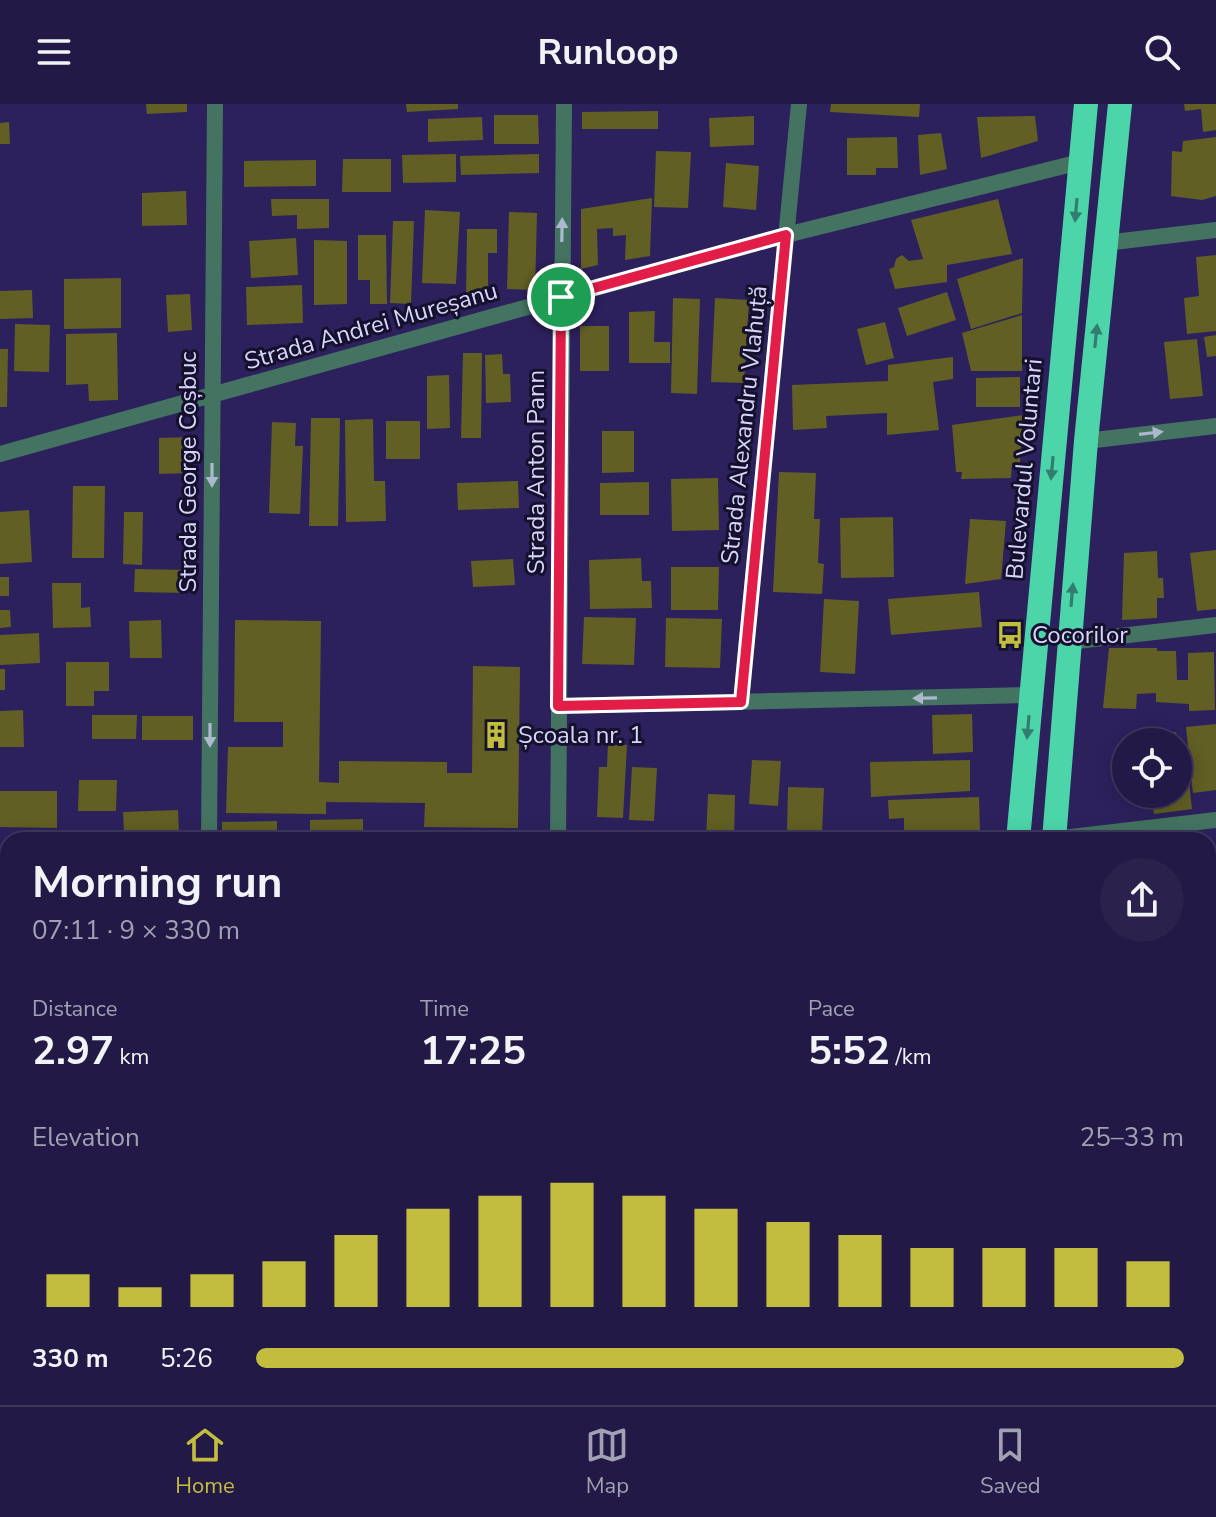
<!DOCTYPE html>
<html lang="en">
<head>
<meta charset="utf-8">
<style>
  :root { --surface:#221946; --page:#2a224d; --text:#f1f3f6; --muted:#a2a0b3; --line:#3f385f; --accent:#c2bd3f }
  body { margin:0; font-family:"Nunito Sans",sans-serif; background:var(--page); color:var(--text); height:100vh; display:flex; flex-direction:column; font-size:30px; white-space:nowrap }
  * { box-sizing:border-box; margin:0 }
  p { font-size:26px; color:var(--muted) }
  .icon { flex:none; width:44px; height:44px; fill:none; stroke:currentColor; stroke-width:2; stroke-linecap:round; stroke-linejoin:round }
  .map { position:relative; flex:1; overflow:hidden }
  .side { position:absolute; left:0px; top:728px; width:1216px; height:574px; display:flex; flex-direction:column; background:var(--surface); border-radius:24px 24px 0 0; box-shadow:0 4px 20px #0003,0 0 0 2px var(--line) }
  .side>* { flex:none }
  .fabs { position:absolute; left:1112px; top:624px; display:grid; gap:16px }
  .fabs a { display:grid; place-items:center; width:80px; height:80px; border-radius:50%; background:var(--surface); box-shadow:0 4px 20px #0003,0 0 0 2px var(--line); font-size:40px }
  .pin { position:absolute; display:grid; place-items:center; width:68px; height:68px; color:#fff; margin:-34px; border:4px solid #fff; border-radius:50%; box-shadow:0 2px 8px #0007 }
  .round { display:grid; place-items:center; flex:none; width:84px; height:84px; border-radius:42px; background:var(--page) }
  .overview { display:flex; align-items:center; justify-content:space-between; height:136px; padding:0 32px }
  h1 { font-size:44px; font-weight:700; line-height:60px }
  .stats { display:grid; grid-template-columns:repeat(3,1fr); gap:12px; height:136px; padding:8px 32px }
  .stats div { display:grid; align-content:center }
  .stats b { font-size:40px; font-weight:700 }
  .stats small { font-size:22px; font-weight:400 }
  .stats p { font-size:22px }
  .chart { height:224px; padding:16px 32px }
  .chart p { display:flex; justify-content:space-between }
  .chart svg { width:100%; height:144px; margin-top:8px; stroke:var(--accent); stroke-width:6 }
  ul { padding:0 32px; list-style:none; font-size:26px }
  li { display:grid; grid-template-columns:128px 96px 1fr; align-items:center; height:60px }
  li i { height:20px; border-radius:10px; background:var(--accent) }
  header { display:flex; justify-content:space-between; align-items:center; height:104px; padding:0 32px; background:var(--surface); font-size:36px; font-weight:700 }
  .tab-bar { display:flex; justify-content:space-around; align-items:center; height:112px; border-top:2px solid var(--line); background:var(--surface); font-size:22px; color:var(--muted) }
  .tab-bar a { display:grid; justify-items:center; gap:4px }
  .tab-bar .active { color:var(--accent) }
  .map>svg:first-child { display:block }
  .building { fill:#615f23 }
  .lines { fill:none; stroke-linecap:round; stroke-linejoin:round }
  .lane { stroke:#447461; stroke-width:14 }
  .street { stroke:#447461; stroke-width:16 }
  .secondary { stroke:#4a9b7e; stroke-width:16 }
  .highway { stroke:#4cd5a8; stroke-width:24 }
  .oneway { fill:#337d70 }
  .oneway2 { fill:#abb8cd }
  .route-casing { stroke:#fff; stroke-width:16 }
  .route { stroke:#e11d48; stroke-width:10 }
  .labels { text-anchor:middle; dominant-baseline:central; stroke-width:6; stroke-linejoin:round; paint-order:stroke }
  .street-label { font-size:24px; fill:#d7d5fb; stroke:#15112c }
  .poi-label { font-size:24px; fill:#d7d5fb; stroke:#15112c; text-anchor:start }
</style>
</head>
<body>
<header><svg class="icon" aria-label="menu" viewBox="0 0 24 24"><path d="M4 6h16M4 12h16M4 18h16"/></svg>Runloop<svg class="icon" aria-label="search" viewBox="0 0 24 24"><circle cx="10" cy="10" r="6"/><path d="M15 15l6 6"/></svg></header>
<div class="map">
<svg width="1216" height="1301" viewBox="0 0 1216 1301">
  <rect width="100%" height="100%" fill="#2d215d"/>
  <path class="building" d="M146,0H187V8L147,10Z
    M406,0H458V5L407,8Z
    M831,0H920L919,13L830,8Z
    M1184,0H1216V26L1203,28L1201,5L1185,7Z
    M658,7V25H582V8Z
    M494,11H538L539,40H494Z
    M754,12V41L710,43L709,14Z
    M1035,12L1038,37L981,54L977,13Z
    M482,13L483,36L428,38V15Z
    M9,18L10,40H0V19Z
    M941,29L947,65L920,71L918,31Z
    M897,33L898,64H876V71H847V34Z
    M1216,33V92L1202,96L1171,92L1172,47L1182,48L1183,37Z
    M656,47L691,48L688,104L654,103Z
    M456,50V78L403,79L402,51Z
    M539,50V69L461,71L460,52Z
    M343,55H391V88H342Z
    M316,56V82L244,83V57Z
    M726,59L759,62L756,106L723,103Z
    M186,87L187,121L142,122V89Z
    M652,94L650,152L625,156L626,131L613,132V124L597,125L598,161L581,165V105Z
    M271,95H329V124L297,125V111L272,112Z
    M998,95L1012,150L947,161V178L895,185L889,165L894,163L896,155L902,151L909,157L923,155L911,116Z
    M425,106L460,108L456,180L422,179Z
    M509,108L537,109L535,186L507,185Z
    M393,117H414L411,200L390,199Z
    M467,125H497V149H488V194H466Z
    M358,131H386L387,200H370V176H358Z
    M296,134L298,171L251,174L249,137Z
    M314,136L347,137V200L314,201Z
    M1216,151V227L1187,230L1184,194L1199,192L1196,153Z
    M1023,154L1022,209L971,225L957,175Z
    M121,174V224L64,225V175Z
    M302,181L303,219L247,221L246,183Z
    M32,186L33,214L0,215V187Z
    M947,188L956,216L907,232L898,204Z
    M190,190L192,226L168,228L166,191Z
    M673,194L700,195L697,290L671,289Z
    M715,194L749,196L744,279L711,278Z
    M655,207L654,238H670V259H629V208Z
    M1022,211V267H971L962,229Z
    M885,218L894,254L866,261L857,225Z
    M15,220L50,221L49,268L14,267Z
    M580,222H609V267H580Z
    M117,229L118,296L89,297L88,280L66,281V230Z
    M1216,231V252L1207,253L1204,233Z
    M1197,235L1203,292L1170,295L1164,238Z
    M0,245H8L7,303H0Z
    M463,249H482L481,334H461Z
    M502,250L503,270H510L511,298L486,299L485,251Z
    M953,253V275L933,278L939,326L887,331V309L826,312L827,324L793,326L792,281L888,277V261Z
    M449,271L450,324L427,325V272Z
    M1020,273V303H976V274Z
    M1023,311L1020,359H1012L1011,374L961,375L962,368H956L952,321Z
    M311,314H340L338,422H309Z
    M373,315L374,377H385L386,417L346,418L345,316Z
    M386,317H420V355H386Z
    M272,318L296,319L295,342H303L300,410L269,409Z
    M602,327H634V368L602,369Z
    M191,333V369L159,370V334Z
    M779,368L816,369L814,415H820L818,459L824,460L822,490L773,488Z
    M718,374L719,426L672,427L671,375Z
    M518,377L519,404L458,406L457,379Z
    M649,378V411H600V379Z
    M73,382H105L104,454H72Z
    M29,406L32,458L0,460V408Z
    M124,408H143L142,461L123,460Z
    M893,413L894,473L841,474L840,414Z
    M970,415L1006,417L1001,475L965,480Z
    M1216,446V505L1197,507L1190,449Z
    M1157,447L1158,474H1163L1164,494H1157V514L1122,516L1124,449Z
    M641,454L642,477H651L652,504L590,505L589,456Z
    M513,455L515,481L473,483L471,457Z
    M671,463H719L718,506H671Z
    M135,465L187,466L186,489L134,488Z
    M0,473H9V492H0Z
    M52,479H81V504L90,503L91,523L53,524Z
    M979,488L982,523L891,531L888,495Z
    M824,495L859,497L855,570L820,568Z
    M0,506H10L11,523L0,524Z
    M584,513L636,514L634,561L582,560Z
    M666,514L722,515L720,564L665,563Z
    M161,516L162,554H130L129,517Z
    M235,516L321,517L319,678L339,679V657L447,658V669H472L473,562L520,563L518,724L424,723L425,699L326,698V710L226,709L228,643H283V618H234Z
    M39,529L40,559L0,561V531Z
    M1109,544H1157V547H1176L1177,576H1188V549L1214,548L1215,606L1189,607V600L1156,598V589L1137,590L1136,605L1103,604Z
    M66,558H109V587H94V602H66Z
    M0,565H5V586H0Z
    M23,606L24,643H0V607Z
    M972,610L973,648L933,650L932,611Z
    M92,611H137L136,635H92Z
    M142,612H193V636H142Z
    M1216,620V686L1193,689L1186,623Z
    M1176,628L1178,638H1145L1144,632Z
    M608,640L627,641L623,714L597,713L599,663H607Z
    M752,656L781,657L778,702L749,700Z
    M970,656V687L871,693L870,658Z
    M1187,660L1192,705L1154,710L1151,690H1178V661Z
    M632,663L657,664L654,717L629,716Z
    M79,676H117L116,707H78Z
    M788,683L824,684L822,729L787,728Z
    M0,687H57V724L0,723Z
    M708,690L735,691L734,736H706Z
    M979,693L980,728L904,731V714L889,715L888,696Z
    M178,706L179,728L124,730L123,708Z
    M363,715V736H310V716Z
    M277,717V736H222V718Z
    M1216,751V816L1209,817L1208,758L1210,752Z
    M0,804H8V833H0Z
    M0,856H8V889H0Z
    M8,891V924H0V892Z
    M1216,955V1000L1208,1001V956Z
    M1216,1016V1067L1208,1068V1017Z
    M1215,1212L1216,1241L1208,1242V1213Z"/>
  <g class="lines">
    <path class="lane" d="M0,1293L10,1301"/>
    <path class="street" d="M1105,139L1216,126
      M1086,337L1216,322
      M0,350L786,131L1080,58
      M1068,538L1216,521
      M741,598L799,0
      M558,602L1031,591
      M1054,735L1216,716
      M209,736L215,0
      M558,736L564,0
      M1208,908L1216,907
      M1208,1110L1216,1109"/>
    <path class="secondary" d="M0,1151L8,1149"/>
    <path class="highway" d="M1018,736L1086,0
      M1054,736L1086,337L1120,0
      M966,1301L967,1294
      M1000,1301L1001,1294"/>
  </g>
  <defs><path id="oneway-solid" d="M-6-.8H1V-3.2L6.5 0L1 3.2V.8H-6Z" transform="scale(2)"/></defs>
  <g class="oneway">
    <use href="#oneway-solid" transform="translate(1076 106) rotate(95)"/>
    <use href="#oneway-solid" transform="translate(1096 232) rotate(-84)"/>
    <use href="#oneway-solid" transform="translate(1052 364) rotate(95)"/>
    <use href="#oneway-solid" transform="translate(1072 491) rotate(-85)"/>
    <use href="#oneway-solid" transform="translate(1028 623) rotate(95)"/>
  </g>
  <g class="oneway2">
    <use href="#oneway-solid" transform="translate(562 126) rotate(-89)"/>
    <use href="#oneway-solid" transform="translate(1151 329) rotate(-7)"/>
    <use href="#oneway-solid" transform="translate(212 371) rotate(90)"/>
    <use href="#oneway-solid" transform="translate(925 594) rotate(179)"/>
    <use href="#oneway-solid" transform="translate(210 631) rotate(90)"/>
  </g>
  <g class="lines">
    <g class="route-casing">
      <path id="route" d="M786,131L741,598L558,602L561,193Z"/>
    </g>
    <use href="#route" class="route"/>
  </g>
  <defs>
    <g id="bus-bare" transform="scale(2.16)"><path d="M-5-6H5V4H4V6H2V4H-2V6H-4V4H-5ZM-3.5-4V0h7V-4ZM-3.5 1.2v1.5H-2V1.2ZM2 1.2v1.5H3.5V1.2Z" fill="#c2bd3f" stroke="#15112c" stroke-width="2.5" paint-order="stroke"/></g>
    <g id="building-bare" transform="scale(2.16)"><path d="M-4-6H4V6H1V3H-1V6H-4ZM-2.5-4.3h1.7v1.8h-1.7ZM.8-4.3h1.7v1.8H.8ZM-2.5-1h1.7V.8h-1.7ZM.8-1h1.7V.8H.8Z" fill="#c2bd3f" stroke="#15112c" stroke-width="2.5" paint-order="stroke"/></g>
  </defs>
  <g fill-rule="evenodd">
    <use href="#bus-bare" x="1010" y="531"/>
    <use href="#building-bare" x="496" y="631"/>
  </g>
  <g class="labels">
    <g class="street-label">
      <text transform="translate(371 222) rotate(-16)">Strada Andrei Mureșanu</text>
      <text transform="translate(744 321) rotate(-84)">Strada Alexandru Vlahuță</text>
      <text transform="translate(1024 365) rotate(-85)">Bulevardul Voluntari</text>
      <text transform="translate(188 368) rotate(-90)">Strada George Coșbuc</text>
      <text transform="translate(536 368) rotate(-90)">Strada Anton Pann</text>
    </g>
    <g class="poi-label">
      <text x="1032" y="531">Cocorilor</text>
      <text x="518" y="631">Școala nr. 1</text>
    </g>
  </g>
</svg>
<div class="fabs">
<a><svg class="icon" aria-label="locate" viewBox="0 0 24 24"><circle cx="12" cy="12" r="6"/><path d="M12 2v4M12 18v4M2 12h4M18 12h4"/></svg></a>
</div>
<div class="pin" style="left:561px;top:193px;background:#1e9e55"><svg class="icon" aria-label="arrive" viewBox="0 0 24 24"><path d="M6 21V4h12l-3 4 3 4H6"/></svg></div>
<section class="side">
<div class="overview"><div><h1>Morning run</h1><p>07:11 · 9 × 330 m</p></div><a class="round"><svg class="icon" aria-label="share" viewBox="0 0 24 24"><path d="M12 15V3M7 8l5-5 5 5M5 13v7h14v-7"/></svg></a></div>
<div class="stats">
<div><p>Distance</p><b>2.97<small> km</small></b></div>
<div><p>Time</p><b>17:25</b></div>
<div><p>Pace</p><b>5:52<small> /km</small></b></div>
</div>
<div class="chart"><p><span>Elevation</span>25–33 m</p>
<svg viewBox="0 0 160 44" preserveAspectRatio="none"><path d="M5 44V34M15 44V38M25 44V34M35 44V30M45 44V22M55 44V14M65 44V10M75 44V6M85 44V10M95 44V14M105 44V18M115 44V22M125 44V26M135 44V26M145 44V26M155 44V30"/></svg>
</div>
<ul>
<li><b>330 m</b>5:26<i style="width:100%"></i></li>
</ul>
</section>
</div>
<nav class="tab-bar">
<a class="active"><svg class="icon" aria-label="home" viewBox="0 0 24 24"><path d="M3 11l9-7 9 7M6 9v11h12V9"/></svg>Home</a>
<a><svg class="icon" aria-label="map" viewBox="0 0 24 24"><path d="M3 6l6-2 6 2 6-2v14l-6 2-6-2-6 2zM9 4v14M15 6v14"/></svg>Map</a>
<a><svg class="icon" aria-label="saved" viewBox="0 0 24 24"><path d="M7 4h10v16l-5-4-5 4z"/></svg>Saved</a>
</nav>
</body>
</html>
